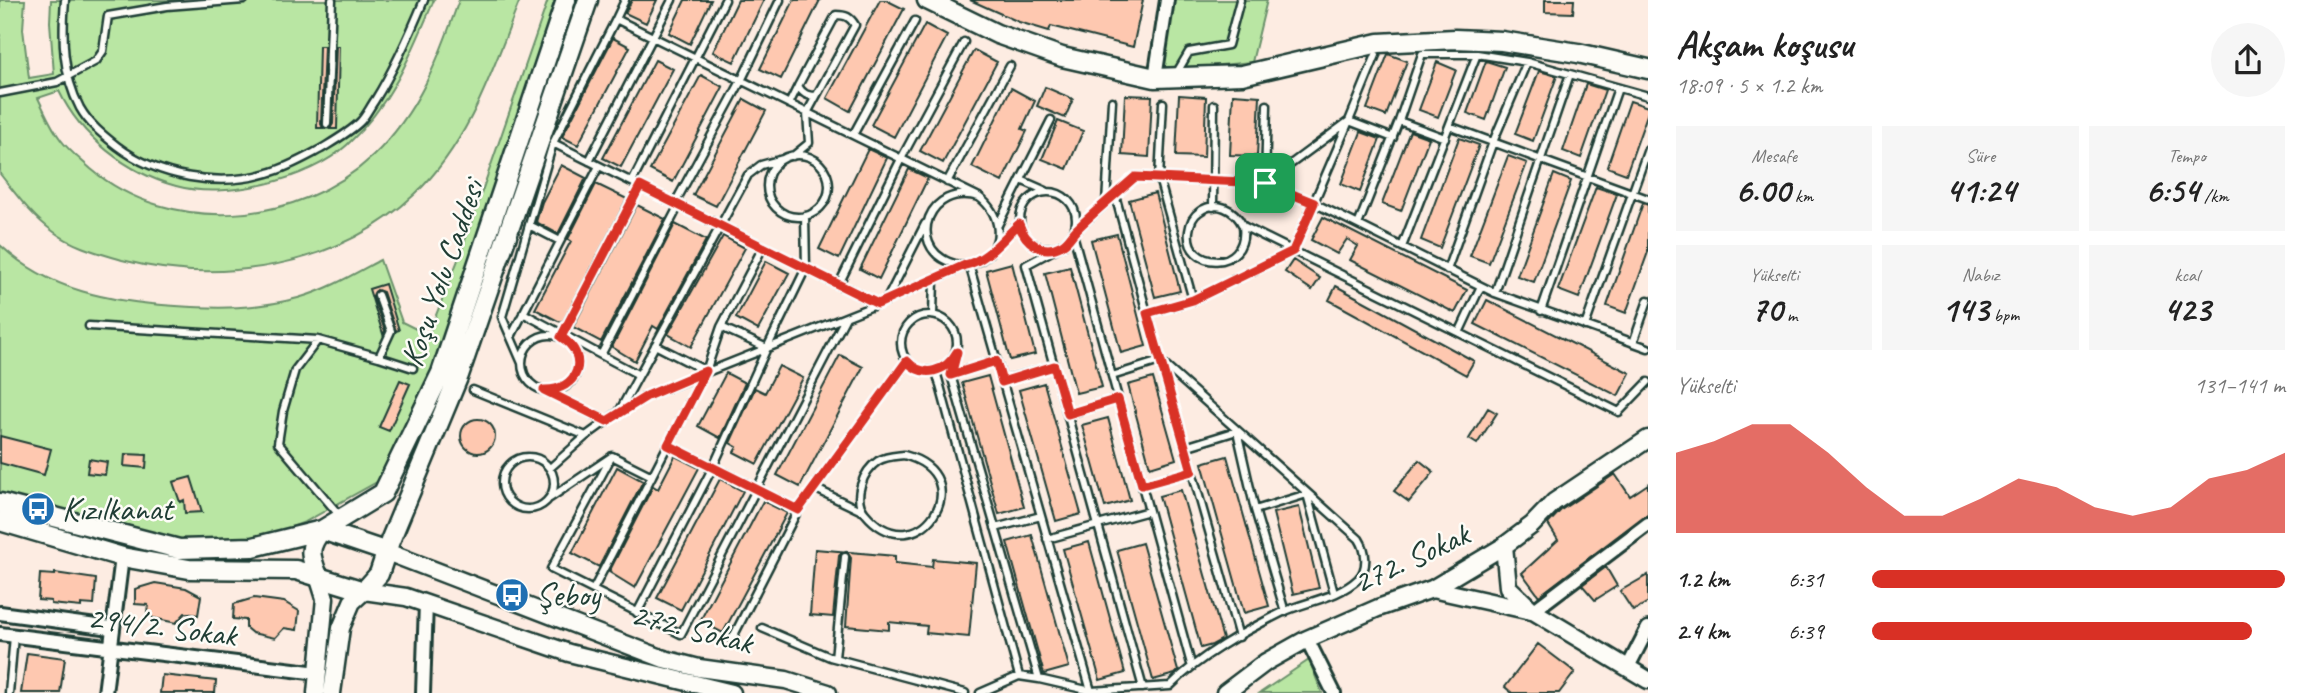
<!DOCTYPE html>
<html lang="tr">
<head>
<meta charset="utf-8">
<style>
  :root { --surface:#fff; --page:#f6f6f6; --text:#222; --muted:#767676; --accent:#d93025 }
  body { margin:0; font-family:Caveat,sans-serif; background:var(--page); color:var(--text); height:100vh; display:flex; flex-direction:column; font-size:26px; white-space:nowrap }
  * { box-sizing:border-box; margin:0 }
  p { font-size:23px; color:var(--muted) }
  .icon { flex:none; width:38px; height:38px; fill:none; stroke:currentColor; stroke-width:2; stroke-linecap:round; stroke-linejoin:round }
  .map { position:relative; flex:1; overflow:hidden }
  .drawer { display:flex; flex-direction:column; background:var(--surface); width:665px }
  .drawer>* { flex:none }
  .pin { position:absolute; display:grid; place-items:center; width:60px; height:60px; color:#fff; margin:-30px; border-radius:14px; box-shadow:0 4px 10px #0006 }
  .round { display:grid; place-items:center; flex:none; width:74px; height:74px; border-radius:37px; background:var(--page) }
  .headline { display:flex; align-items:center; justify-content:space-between; height:119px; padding:0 28px }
  h1 { font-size:38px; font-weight:800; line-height:52px }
  .metrics { display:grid; grid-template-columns:repeat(3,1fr); gap:10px; height:119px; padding:7px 28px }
  .metrics div { display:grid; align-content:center; border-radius:0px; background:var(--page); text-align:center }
  .metrics b { font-size:35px; font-weight:800 }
  .metrics small { font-size:19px; font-weight:400 }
  .metrics p { font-size:19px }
  .chart { height:196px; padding:14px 28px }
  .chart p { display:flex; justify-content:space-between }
  .chart svg { width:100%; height:126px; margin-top:7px; fill:var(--accent); opacity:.7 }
  ul { padding:0 28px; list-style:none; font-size:23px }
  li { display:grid; grid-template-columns:112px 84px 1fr; align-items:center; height:52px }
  li i { height:18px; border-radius:9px; background:var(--accent) }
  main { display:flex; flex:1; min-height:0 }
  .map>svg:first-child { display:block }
  .green { fill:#b9e6a3; stroke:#6c926c; stroke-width:2 }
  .building { fill:#fec8b0; stroke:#1f3d34; stroke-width:2 }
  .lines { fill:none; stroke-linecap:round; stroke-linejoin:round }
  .service-casing { stroke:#1f3d34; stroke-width:11 }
  .minor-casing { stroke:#1f3d34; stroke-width:18 }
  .tertiary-casing { stroke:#1f3d34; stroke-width:21 }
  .secondary-casing { stroke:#1f3d34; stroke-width:23 }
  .service { stroke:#fdfcf7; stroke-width:6 }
  .minor { stroke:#fdfcf7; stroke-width:12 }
  .tertiary { stroke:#fdfcf7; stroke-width:16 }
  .secondary { stroke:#fdfcf7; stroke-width:18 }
  .route-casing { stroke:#fff; stroke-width:14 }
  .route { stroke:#d93025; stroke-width:9 }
  .labels { text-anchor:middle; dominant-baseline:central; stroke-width:5; stroke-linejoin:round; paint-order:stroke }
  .street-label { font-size:33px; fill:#1f3d34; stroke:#fdfcf7 }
  .poi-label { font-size:33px; fill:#1f3d34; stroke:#fdfcf7; text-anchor:start }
</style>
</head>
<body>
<main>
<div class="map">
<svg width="1648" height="693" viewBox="0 0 1648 693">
  <rect width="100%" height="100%" fill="#fdece2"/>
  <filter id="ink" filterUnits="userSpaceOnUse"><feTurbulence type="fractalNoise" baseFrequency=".0143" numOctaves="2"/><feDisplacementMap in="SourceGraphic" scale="14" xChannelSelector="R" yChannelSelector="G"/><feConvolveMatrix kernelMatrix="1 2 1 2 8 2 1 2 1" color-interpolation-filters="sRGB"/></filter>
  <g filter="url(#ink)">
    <path class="green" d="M0,0H25L23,29L29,78L54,74L50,22L51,0H434C411,55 392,103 347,145C309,180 226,200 176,186C127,173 81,137 59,91L38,98C45,112 51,127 61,140C69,151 81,160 91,169C170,236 299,226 373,156C419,112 439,58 459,0H520C493,68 470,142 415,194C339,267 221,286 122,260C99,253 74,247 54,232C32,217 16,194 0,174Z
      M548,0H562L434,371L384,478L305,522L257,540L184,542L0,497V245C49,291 111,302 176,306C218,309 257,309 298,298C327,290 354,274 380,260L402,322L428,335L460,255Z
      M1171,0H1267L1252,62L1189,68L1163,67Z
      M1309,660L1322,693H1260Z"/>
    <path class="building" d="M632,0H657L646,23L625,13Z
      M685,0H711L690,44L669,33Z
      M738,0H764L734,62L713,52Z
      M794,0H820L781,79L760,69Z
      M880,0H886L904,9L850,111L827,98Z
      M970,0H1143L1133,47L1051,26L1049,31L1019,22Z
      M1545,0H1574L1573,13L1545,12Z
      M925,24L947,36L894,137L871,125Z
      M613,38L630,47L578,145L562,137Z
      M319,46H324L321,124L323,128H317Z
      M336,46H339L337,129H330L333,124Z
      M974,50L997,62L943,163L920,151Z
      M1388,54L1407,61L1386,116L1367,109Z
      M655,60L673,69L621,167L603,158Z
      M1486,61L1505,67L1486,120L1467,113Z
      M1437,62L1456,70L1438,117L1419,110Z
      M1539,71L1557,76L1533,141L1515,134Z
      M701,75L723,87L673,182L650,170Z
      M1586,84L1605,90L1581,158L1563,151Z
      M1045,87L1073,99L1065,118L1037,106Z
      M1011,88L1035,101L1022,129L1027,131L1002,182L972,167Z
      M1233,94L1260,96L1257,156L1230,155Z
      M1125,95L1152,96L1149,157L1122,155Z
      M1179,95L1206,97L1204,157L1176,156Z
      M744,99L766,111L716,206L693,195Z
      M1630,101L1648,107V112L1626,174L1607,167Z
      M1058,121L1083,131L1067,169L1042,159Z
      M1410,131L1429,138L1401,211L1382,204Z
      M1361,132L1380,139L1360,192L1341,184Z
      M1459,138L1479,145L1440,248L1421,240Z
      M868,149L887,158L839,259L819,249Z
      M1508,156L1527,163L1489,263L1470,256Z
      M561,165L586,178L558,234L536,222L542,202Z
      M909,169L928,178L879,279L860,269Z
      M1554,174L1571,181L1534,282L1517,276Z
      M596,184L627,199L563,322L558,321L535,309L571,241L568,239Z
      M1596,187L1617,194L1579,298L1558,290Z
      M1155,193L1180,291L1155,297L1129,200Z
      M1643,203L1648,205V252L1626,313L1607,306Z
      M637,205L665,219L601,342L573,327Z
      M1323,217L1467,290L1455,313L1350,260L1358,246L1347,239L1337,254L1311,240Z
      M675,224L706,240L658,329L653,326L635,361L612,347Z
      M1117,234L1146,346L1121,353L1091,240Z
      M723,236L745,248L691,347L668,334Z
      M1293,260L1320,278L1312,290L1285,272Z
      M766,261L789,273L758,330L736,318Z
      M1012,263L1035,354L1010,360L986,270Z
      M1070,267L1102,387L1076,393L1045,273Z
      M385,284L399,330L396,331L383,292L377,290L373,296L385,331L383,334L369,289Z
      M1336,286L1474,361L1466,375L1329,300Z
      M1487,300L1630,373L1618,396L1475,324Z
      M840,355L863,367L800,487L777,475Z
      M779,366L803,378L757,464L734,452L737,447L730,443L755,388L765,393Z
      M726,373L745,383L720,438L698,426Z
      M988,376L1024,507L999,514L962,383Z
      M1153,378L1176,459L1150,467L1128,385Z
      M400,380L410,384L389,431L379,427Z
      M1044,383L1081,514L1056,521L1019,390Z
      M1488,408L1497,413L1477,444L1469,439Z
      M1108,418L1130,500L1105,507L1082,425Z
      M461 436a17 17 0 1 1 34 0a17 17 0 1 1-34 0Z
      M0,436L51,449L44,475L0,463Z
      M125,454L147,455L146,468L124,466Z
      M675,456L699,468L635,588L609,572L653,486L658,489Z
      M1227,456L1269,606L1244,613L1202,463Z
      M89,459L107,462L105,475L87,473Z
      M1419,460L1434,472L1409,502L1394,491Z
      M617,467L643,481L599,567L572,553Z
      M1615,474L1630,496L1648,484V515L1643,517L1539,596L1522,573L1558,540L1548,524L1561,510Z
      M191,477L202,512L185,513L184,500L180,502L173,482Z
      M720,479L743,491L681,610L657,598Z
      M1181,490L1223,639L1212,645L1201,648L1159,496Z
      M763,501L787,513L723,633L700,621Z
      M1299,507L1319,588L1293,594L1273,513Z
      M1032,535L1069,667L1044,674L1007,542Z
      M1089,542L1125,673L1100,680L1063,549Z
      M1142,543L1178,671L1175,674L1153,680L1117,550Z
      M815,549L895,556V563L932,567L933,559L976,563L969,637L926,633L927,626L889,622V630L846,626L851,558L846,551L842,552L839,556L833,617L810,615Z
      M1606,567L1617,586L1595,600L1582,585Z
      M55,573L96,579L94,605L81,604V607L51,604V601L38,600L40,574L55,575Z
      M1648,575V602L1633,611L1620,591Z
      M155,583L186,588L201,596L198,615L185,613L176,623L153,618L147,613L148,605L135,604V589Z
      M254,598L284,602L299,611L297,630L284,628L275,638L252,633L246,628V620L233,619L234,604Z
      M1538,644L1575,672L1559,693H1512L1505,687Z
      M27,653L65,658L60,693H21Z
      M162,675L216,681L215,693H160Z"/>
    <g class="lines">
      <g class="service-casing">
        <path id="service" d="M65,0C62,37 62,74 80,108C89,124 103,135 117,146C158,177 218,188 268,173C287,168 304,158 321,149C334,141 350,132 360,122C366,116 370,107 375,100C395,68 410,34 424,0
          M616,19L625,0
          M1176,74L1189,52L1228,45L1240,0
          M0,93L57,82L96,61L103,51L108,16L167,6L244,0
          M789,104L798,86
          M1399,121L1445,138
          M327,124L332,0
          M1449,126L1648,199
          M853,135L915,21
          M553,143L616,19L979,197C1000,213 1007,244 981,260C971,266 960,267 949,262C907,245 928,182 979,197
          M767 186a31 31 0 1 1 62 0a31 31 0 1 1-62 0Z
          M793,156L809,143L807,113L855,25C850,17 846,15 836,15L798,86C803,94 807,96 816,96
          M589,161L672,0
          M1021,180L1046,191
          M632,182L725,0
          M947,182L1010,66
          M1265,183L1314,203L1495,293L1648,348
          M1265,183L1349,121L1376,55
          M1020 220a28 28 0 1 1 56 0a28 28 0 1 1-56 0Z
          M1115,195L1147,313L1193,300L1159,178L1163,103
          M675,203L741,81L780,0
          M1106,203L1112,101
          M1213,207L1214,105
          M529,225L560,241
          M998,225L1051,120
          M1358,225L1399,121L1422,54H1477L1527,62L1648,96
          M1243,226C1249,273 1184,270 1189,231C1190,224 1193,216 1199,212C1216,199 1235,209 1243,226L1619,412L1648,382
          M1075,231L1135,177L1265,183L1267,105
          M1073,234L1191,664
          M1063,245L1026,265L1143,688
          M995,246L1019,224
          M763,247L721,327L706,371L652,476L612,456L551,569L681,634L846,317
          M1402,247L1477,54
          M969,264L1091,691
          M1447,270L1493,142L1527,62
          M839,284L901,159L964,42
          M1495,293L1570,74
          M378,295L391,331L379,357L413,368
          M1193,300L1293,251L1349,121L1393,138
          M886,301L925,224
          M1541,311L1618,88
          M523,313L601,355L679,205
          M1147,313L1239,637
          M901 343a28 28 0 1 1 56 0a28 28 0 1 1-56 0Z
          M933,315L934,279
          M89,326L318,340L379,357
          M1585,326L1648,149
          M721,327L767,348L806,268L805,216
          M1459,333L1481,286
          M522 363a28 28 0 1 1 56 0a28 28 0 1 1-56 0Z
          M562,336L640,186
          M511,337L599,166
          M318,340L295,370L283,411L278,443L340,516
          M1633,343L1648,300
          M655,345L706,371
          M957,352L951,375L1039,679L1091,691L1170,686C1201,655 1243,632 1283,612C1307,601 1338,598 1358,579C1369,568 1366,550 1359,539L1160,361L1112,376
          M601,355L639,375L748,175L761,165L783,159
          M522,363L502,317L553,143L878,304
          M936,371L1019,676
          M951,375L996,361
          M1002,381L1054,366
          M473,390L586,436L619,412L647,396L878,304L964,266
          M549,392L606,421
          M620,410L639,375
          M1068,414L1118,399
          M668,445L798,510
          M1185,447L1237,431L1255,510L1285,612
          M904,455C984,477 916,575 865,513C852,498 863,471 878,461C886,456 896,456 904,455Z
          M502 483a26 26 0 1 1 52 0a26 26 0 1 1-52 0Z
          M550,468L586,436
          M1142,485L1192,471
          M814,488L862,511
          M550,498L611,457
          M1255,510L1307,494L1334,593
          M995,528L1041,516
          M1047,539L1149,511
          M593,590L652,476
          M637,613L713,467L767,348
          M762,628L830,657L965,693
          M732,639L798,510L907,361
          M835,658L845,557
          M9,693L14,636
          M980,693L1019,676L1039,679"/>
      </g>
      <g class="minor-casing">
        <path id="minor" d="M1155,78L1167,0
          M1533,611L1648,524
          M0,613L111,628
          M0,634L318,673
          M1307,639L1334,693
          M1628,667L1648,628
          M105,693L122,557
          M423,693L426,603"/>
      </g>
      <g class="tertiary-casing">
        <path id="tertiary" d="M1504,546L1508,587L1533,611L1648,680
          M387,552L664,659L699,668L786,680L828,693
          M1432,589L1531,611
          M316,693L325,598L318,576
          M332,693L341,628L352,602L364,591L406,597L569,653L732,693
          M1225,693L1266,662L1307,639L1378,608L1432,589L1504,546L1532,525L1554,502L1648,439"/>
      </g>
      <g class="secondary-casing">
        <path id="secondary" d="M927,0L997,34L1062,57L1155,78L1242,75L1379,43L1455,39L1502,41L1578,53L1648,69
          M0,503L179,549L253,547L322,530L387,552
          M0,521L122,557L189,569L296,570L364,591L379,574L390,541L459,375L588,0
          M318,576C310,555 307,548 322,530L383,493L441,373L566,0"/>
      </g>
      <use href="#service" class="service"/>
      <use href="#minor" class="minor"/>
      <use href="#tertiary" class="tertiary"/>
      <use href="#secondary" class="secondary"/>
    </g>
  </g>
  <g class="lines" filter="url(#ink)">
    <g class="route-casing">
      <path id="route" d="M1135,177L1265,183L1314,203L1293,251L1193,300L1147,313L1192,471L1142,485L1118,399L1068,414L1054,366L1002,382L996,361L951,375L957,352C946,372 923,379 907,361L798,510L668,445L706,371L647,396L607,421L544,390C578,391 591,356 561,337L640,186L878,304L965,265C988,260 1002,239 1019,224C1025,242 1042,256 1062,245C1069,241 1071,235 1077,229C1095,211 1116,194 1135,177Z"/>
    </g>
    <use href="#route" class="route"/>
  </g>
  <defs>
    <g id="bus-disc" transform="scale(1.75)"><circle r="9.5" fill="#1f6fb2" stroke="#fdfcf7"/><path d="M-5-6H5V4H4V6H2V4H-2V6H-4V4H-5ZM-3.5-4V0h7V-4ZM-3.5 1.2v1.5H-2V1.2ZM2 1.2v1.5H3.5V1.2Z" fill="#fff"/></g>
  </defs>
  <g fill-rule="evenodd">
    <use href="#bus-disc" x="38" y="509"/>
    <use href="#bus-disc" x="512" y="595"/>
  </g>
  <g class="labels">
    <g class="street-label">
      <text transform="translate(442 273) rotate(-71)">Koşu Yolu Caddesi</text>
      <text transform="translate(1411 558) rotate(-25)">272. Sokak</text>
      <text transform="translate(162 626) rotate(7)">294/2. Sokak</text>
      <text transform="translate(692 628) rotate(14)">272. Sokak</text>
    </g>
    <g class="poi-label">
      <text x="62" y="509">Kızılkanat</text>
      <text x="536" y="595">Şeboy</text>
    </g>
  </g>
</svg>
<div class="pin" style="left:1265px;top:183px;background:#1e9e55"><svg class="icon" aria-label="arrive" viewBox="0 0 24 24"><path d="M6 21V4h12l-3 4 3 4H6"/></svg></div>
</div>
<section class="drawer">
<div class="headline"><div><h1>Akşam koşusu</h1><p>18:09 · 5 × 1.2 km</p></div><a class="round"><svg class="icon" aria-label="share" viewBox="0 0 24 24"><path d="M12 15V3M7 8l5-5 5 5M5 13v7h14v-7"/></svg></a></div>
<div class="metrics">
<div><p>Mesafe</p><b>6.00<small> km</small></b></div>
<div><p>Süre</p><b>41:24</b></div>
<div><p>Tempo</p><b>6:54<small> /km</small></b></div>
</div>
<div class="metrics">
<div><p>Yükselti</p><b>70<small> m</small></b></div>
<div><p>Nabız</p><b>143<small> bpm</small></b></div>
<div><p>kcal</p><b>423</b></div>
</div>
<div class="chart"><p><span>Yükselti</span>131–141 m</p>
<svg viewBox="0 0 160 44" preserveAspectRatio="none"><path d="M0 44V16L10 12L20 6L30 6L40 16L50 28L60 38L70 38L80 32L90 25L100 28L110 35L120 38L130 35L140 25L150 22L160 16V44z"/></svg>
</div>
<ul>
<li><b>1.2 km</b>6:31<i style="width:100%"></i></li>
<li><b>2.4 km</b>6:39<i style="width:92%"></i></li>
</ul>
</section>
</main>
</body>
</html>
